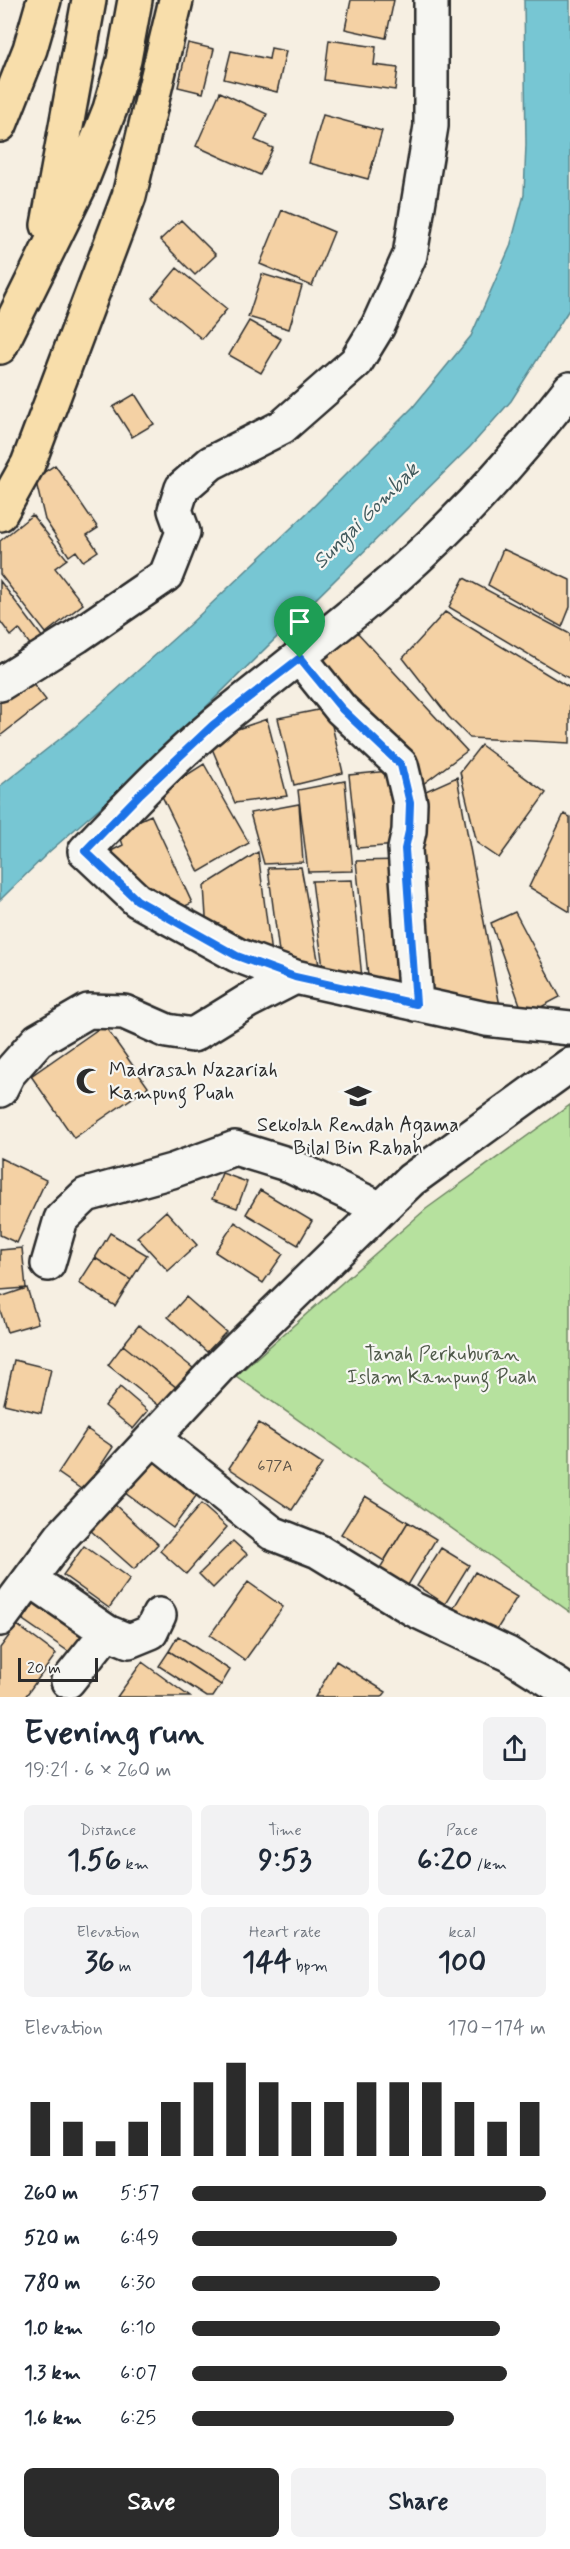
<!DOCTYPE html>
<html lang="en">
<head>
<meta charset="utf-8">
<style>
  :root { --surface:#fff; --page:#f2f2f3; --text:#1f2937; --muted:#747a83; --accent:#2b2b2b }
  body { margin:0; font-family:Mynerve,sans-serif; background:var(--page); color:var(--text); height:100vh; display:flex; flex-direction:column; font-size:22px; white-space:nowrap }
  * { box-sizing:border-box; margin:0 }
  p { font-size:20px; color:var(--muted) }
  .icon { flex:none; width:33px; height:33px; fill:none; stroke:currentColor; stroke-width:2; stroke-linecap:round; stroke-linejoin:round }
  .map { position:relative; height:1697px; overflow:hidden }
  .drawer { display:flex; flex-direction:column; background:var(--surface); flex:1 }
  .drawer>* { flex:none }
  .scale { position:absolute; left:18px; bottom:15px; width:80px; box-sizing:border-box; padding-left:6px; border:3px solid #2b2b2b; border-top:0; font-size:16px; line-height:21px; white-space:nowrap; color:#2b2b2b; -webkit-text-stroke:4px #f6f6f2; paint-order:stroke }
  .pin { position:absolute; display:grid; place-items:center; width:51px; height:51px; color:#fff; margin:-62px -26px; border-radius:50% 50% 50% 0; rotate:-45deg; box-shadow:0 0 6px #0007 }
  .pin .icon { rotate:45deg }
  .round { display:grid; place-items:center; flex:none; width:63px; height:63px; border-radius:9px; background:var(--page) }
  .overview { display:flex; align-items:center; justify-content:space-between; height:102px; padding:0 24px }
  h1 { font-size:33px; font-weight:800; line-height:45px }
  .figures { display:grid; grid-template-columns:repeat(3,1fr); gap:9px; height:102px; padding:6px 24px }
  .figures div { display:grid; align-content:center; border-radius:9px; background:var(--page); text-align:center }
  .figures b { font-size:30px; font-weight:800 }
  .figures small { font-size:16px; font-weight:400 }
  .figures p { font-size:16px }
  .chart { height:168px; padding:12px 24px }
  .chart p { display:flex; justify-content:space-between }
  .chart svg { width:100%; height:108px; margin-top:6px; stroke:var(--accent); stroke-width:6 }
  .action { display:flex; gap:12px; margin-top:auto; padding:12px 24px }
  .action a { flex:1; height:69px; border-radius:9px; background:var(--accent); color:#fff; font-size:24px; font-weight:800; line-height:69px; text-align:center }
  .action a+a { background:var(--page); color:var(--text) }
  ul { padding:0 24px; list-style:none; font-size:20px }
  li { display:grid; grid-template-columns:96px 72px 1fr; align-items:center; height:45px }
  li i { height:15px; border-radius:8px; background:var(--accent) }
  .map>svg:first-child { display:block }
  .green { fill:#b6e19e; stroke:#708664; stroke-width:1.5 }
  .water { fill:#77c6d3; stroke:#598890; stroke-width:1.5 }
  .building { fill:#f4d1a4; stroke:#2b2b2b; stroke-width:1.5 }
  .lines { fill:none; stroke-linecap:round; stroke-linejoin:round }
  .minor-casing { stroke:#2b2b2b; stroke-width:38 }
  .highway-casing { stroke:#2b2b2b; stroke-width:38 }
  .minor { stroke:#f6f6f2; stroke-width:33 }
  .highway { stroke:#f8deab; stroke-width:33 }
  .route-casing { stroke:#fff; stroke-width:12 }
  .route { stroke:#1a73e8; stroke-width:8 }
  .labels { text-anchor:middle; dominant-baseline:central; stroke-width:4.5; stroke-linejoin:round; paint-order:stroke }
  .number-label { font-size:16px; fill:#5d5449 }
  .poi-label { font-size:20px; fill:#2b2b2b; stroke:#f6f6f2; text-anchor:start }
  .park-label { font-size:20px; fill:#4e5848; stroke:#f6f6f2 }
  .water-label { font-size:21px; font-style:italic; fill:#425a5d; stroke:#f6f6f2 }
</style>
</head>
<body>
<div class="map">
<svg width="570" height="1697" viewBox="0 0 570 1697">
  <rect width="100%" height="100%" fill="#f6efe2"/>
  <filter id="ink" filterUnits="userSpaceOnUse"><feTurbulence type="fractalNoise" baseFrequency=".0167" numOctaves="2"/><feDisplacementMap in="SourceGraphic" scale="12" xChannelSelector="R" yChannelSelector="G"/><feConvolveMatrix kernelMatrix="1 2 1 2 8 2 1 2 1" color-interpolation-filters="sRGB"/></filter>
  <g filter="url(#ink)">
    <path class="green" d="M570,1105V1612L236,1376L426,1209Z"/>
    <path class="water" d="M524,0H570V308L511,401L470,447L136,776L50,851L0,900V786L75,727L189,625L308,512L413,407L471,336L510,247L524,195L526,144Z"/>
    <path class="building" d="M351,0H394L386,38L345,29Z
      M329,40L376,47L374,65L398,68L395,90L324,80Z
      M188,43L214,49L203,93L178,87Z
      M271,48L286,51L277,92L224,79L231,51L269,59Z
      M220,92L267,114L255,140L273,148L260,175L196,146Z
      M323,115L382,131L368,179L309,163Z
      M282,210L334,232L312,286L260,264Z
      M181,220L216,255L195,275L160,240Z
      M177,268L227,309L202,339L152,298Z
      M262,274L302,286L289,329L248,317Z
      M249,321L281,339L261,373L229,355Z
      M135,394L154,424L132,437L113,407Z
      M55,465L98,528L87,535L98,551L83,561L76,551L69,556L45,520L35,478Z
      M32,515L67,559L55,568L83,604L46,633L0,574V541Z
      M503,549L570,580V607L562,627L488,585Z
      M464,578L570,634V679L449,607Z
      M0,581L43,638L31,646L19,629L11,636L0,621Z
      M445,612L570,688V743L470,738L449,717L403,658Z
      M357,632L467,751L423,784L316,665Z
      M25,673L46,700L0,736V692Z
      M328,708L343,773L294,785L278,718Z
      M267,719L287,796L235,803L208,739Z
      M481,745L546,793L499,858L477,843L460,772Z
      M204,764L249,843L199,872L160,792Z
      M389,771L399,845L357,848L349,775Z
      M457,777L470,848L500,1006L427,999L419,794Z
      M345,781L353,871L308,872L298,790Z
      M299,804L303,862L264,864L250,813Z
      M564,814L570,817V912L529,887Z
      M151,815L192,903L172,912L101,856L123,845L118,830Z
      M258,852L272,962L207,932L204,886Z
      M400,860L408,985H369L356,861Z
      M301,867L319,965L281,967L268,868Z
      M352,880L362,978L324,976L312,881Z
      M515,912L560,997L524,1016L491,923Z
      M104,1025L148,1087L74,1138L31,1076Z
      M0,1158L46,1180L17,1243L0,1235Z
      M222,1173L247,1182L237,1208L212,1199Z
      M260,1190L312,1221L298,1245L246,1214Z
      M166,1211L197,1245L168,1271L137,1237Z
      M235,1222L283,1254L263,1283L215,1252Z
      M110,1233L147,1255L131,1280L95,1258Z
      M22,1248L26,1288L0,1290V1250Z
      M95,1258L131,1280L115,1306L79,1283Z
      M27,1288L38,1323L7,1332L0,1310V1297Z
      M186,1297L226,1332L207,1352L168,1317Z
      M139,1325L193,1368L177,1388L123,1345Z
      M123,1345L177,1388L162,1408L108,1365Z
      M14,1360L51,1369L41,1413L4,1404Z
      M120,1387L148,1411L133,1429L105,1406Z
      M259,1423L322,1464L292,1510L229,1468Z
      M87,1429L113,1447L84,1491L58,1473Z
      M147,1454L199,1492L173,1528L121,1490Z
      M365,1496L408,1522L384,1561L341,1534Z
      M114,1504L158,1544L134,1569L90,1530Z
      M201,1504L227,1527L186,1574L160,1551Z
      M408,1522L436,1539L402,1595L374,1578Z
      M233,1541L247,1554L213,1588L199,1574Z
      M84,1546L130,1579L109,1608L63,1575Z
      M441,1548L469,1565L445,1604L417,1586Z
      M475,1572L517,1597L494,1634L453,1609Z
      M248,1582L283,1607L245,1660L210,1635Z
      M38,1598L89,1634L75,1656L23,1620Z
      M17,1625L56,1654L25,1697H0V1648Z
      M178,1636L230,1670L221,1685L169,1651Z
      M169,1651L221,1685L213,1697H207L159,1666Z
      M336,1661L386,1692L382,1697H315Z
      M142,1662L190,1697H117Z"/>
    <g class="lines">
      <g class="minor-casing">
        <path id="minor" d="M570,389C534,435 496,480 454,522C381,597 295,658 215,724C168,763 126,808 85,851L137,900L237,955L295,977L486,1019L570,1028
          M300,658L341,709L401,765L410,803L409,831L405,849L416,1004
          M0,684L77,636L166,575L183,532L175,510L182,488L211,463L282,427L356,362L378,326L410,255L431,126V0
          M0,1090L8,1074L38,1040L88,1011L124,1012L167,1031L193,1035L248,1001L295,977
          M48,1264L61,1219L86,1195L172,1171L235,1148L290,1165L381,1209
          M153,1438L272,1533L318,1551L413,1609L508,1654L570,1693
          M30,1579L107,1632L129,1641L151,1632L159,1615
          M0,1619L61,1537L218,1368L381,1209L411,1180L570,1065
          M68,1681L107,1632"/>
      </g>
      <g class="highway-casing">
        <path id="highway" d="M0,125L30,49L44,0
          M48,225L89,0
          M0,347L79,187L110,109L124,60L135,0
          M0,514L28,464L129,196L176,0"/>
      </g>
      <use href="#minor" class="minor"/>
      <use href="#highway" class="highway"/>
    </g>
  </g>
  <g class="lines" filter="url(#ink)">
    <g class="route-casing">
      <path id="route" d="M300,658L342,709L401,765L410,803L409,831L405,849L416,1004L295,977L237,956L137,900L85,851L141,793L213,725Z"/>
    </g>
    <use href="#route" class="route"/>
  </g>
  <defs>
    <g id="mosque-bare" transform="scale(2.07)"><path d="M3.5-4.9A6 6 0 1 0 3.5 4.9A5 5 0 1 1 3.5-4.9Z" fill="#2b2b2b" stroke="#f6f6f2" stroke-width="2.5" paint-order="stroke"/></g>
    <g id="school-bare" transform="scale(2.07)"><path d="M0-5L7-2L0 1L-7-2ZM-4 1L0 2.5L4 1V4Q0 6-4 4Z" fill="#2b2b2b" stroke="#f6f6f2" stroke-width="2.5" paint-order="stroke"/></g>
  </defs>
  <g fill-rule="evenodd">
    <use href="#mosque-bare" x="89" y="1081"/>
    <use href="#school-bare" x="358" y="1096"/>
  </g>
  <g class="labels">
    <g class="number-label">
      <text x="275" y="1466">677A</text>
    </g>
    <g class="poi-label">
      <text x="109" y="1070">Madrasah Nazariah<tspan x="109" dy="23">Kampung Puah</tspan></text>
      <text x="358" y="1125" text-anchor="middle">Sekolah Rendah Agama<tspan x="358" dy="23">Bilal Bin Rabah</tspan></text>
    </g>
    <g class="park-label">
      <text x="442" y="1354">Tanah Perkuburan<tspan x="442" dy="23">Islam Kampung Puah</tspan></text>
    </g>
    <g class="water-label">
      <text transform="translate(366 516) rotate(-45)">Sungai Gombak</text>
    </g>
  </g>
</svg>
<div class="scale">20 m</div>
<div class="pin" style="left:300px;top:658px;background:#1e9e55"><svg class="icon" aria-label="arrive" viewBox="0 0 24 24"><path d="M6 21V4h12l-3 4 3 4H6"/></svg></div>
</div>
<section class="drawer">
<div class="overview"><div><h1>Evening run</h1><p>19:21 · 6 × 260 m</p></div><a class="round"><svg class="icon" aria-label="share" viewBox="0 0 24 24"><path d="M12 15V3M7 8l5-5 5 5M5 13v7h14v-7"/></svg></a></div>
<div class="figures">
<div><p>Distance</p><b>1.56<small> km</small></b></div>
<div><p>Time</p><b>9:53</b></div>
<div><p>Pace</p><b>6:20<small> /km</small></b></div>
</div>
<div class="figures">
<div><p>Elevation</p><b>36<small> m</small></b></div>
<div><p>Heart rate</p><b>144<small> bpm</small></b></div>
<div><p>kcal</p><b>100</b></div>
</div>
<div class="chart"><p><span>Elevation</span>170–174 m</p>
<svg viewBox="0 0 160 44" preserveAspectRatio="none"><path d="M5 44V22M15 44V30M25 44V38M35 44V30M45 44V22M55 44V14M65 44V6M75 44V14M85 44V22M95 44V22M105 44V14M115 44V14M125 44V14M135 44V22M145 44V30M155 44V22"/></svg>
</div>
<ul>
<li><b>260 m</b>5:57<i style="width:100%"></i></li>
<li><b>520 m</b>6:49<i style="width:58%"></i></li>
<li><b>780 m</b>6:30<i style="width:70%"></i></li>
<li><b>1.0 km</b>6:10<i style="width:87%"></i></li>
<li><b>1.3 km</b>6:07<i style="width:89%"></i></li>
<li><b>1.6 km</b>6:25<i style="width:74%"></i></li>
</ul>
<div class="action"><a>Save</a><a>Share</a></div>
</section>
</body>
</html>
